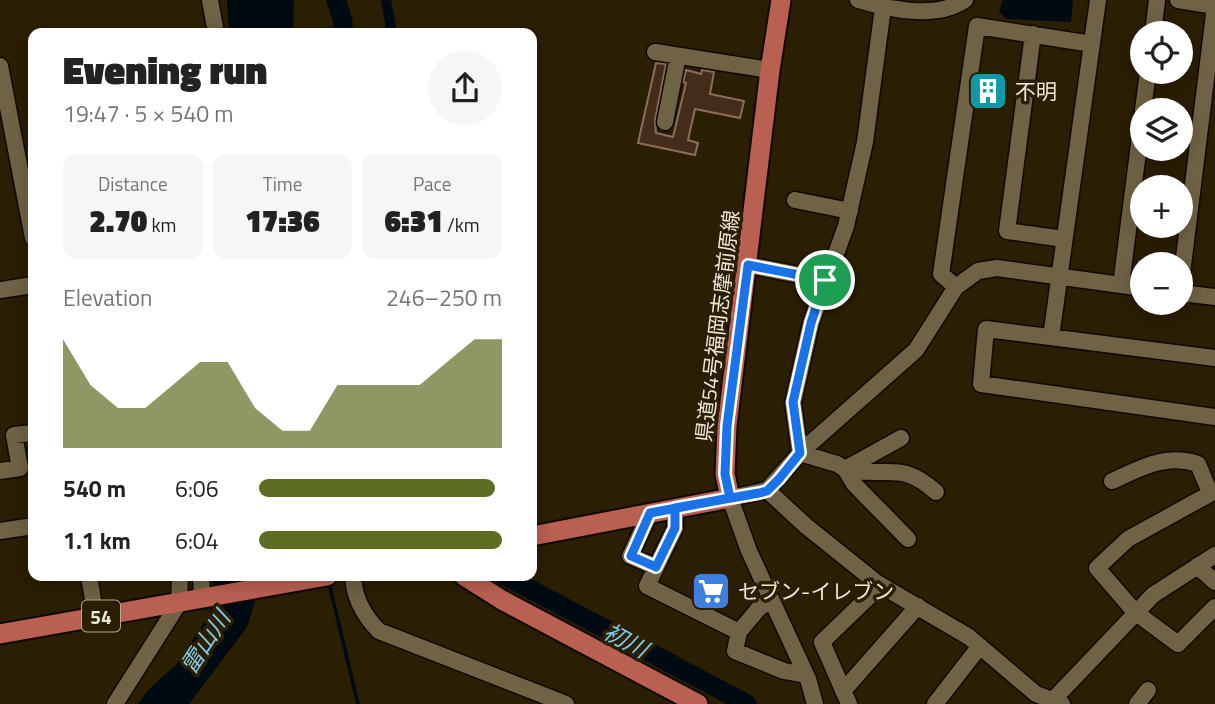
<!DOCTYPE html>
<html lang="en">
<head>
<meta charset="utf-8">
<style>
  :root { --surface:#fff; --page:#f6f6f6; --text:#222; --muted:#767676; --accent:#5d6d23 }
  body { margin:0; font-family:"Titillium Web","Noto Sans JP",sans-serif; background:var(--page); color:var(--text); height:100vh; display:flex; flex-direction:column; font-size:26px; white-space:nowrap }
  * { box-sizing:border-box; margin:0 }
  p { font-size:23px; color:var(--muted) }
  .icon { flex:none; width:38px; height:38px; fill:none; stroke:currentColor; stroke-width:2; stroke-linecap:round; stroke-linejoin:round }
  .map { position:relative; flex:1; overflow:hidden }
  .sheet { position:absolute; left:28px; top:28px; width:509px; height:553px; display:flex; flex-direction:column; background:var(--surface); border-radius:14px; box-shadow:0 4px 18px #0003 }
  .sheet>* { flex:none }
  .controls { position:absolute; left:1130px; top:21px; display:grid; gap:14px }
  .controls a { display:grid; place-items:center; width:63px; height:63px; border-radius:50%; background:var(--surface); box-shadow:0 4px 18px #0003; font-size:35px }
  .pin { position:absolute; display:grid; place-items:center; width:60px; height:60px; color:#fff; margin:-30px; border:4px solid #fff; border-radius:50%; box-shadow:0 2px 7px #0007 }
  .round { display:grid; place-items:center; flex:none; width:74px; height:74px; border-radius:37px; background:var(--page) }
  .overview { display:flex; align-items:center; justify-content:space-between; height:119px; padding:0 35px }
  h1 { font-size:38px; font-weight:800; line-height:52px }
  .stats { display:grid; grid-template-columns:repeat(3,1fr); gap:10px; height:119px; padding:7px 35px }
  .stats div { display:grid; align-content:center; border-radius:14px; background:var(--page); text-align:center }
  .stats b { font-size:30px; font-weight:800 }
  .stats small { font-size:19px; font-weight:400 }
  .stats p { font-size:19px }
  .chart { height:196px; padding:14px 35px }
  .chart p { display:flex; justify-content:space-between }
  .chart svg { width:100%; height:126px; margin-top:7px; fill:var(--accent); opacity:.7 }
  ul { padding:0 35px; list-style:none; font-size:23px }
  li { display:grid; grid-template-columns:112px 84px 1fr; align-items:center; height:52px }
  li i { height:18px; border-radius:9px; background:var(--accent) }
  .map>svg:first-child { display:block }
  .water { fill:#000a12 }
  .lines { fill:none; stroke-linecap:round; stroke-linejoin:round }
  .stream { stroke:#000a12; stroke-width:3.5 }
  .canal { stroke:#000a12; stroke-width:10 }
  .river { stroke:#000a12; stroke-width:19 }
  .building { fill:#442c1b; stroke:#8a6e5c; stroke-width:2 }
  .minor-casing { stroke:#120800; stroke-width:19 }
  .major-casing { stroke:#120800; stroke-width:23 }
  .minor { stroke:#6f6245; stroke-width:16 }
  .major { stroke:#ba6053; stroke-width:19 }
  .route-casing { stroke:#fff; stroke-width:14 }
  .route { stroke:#1a73e8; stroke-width:9 }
  .labels { text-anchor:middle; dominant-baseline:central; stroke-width:7; stroke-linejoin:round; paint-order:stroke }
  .shield { fill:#2a1e03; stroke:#b4ab98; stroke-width:2 }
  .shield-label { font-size:19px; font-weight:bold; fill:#efe8d8 }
  .poi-label { font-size:21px; fill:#efe8d8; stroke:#2a1e03; text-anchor:start }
  .street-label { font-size:21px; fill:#efe8d8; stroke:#2a1e03 }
  .water-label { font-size:23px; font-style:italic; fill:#86cbeb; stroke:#2a1e03 }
</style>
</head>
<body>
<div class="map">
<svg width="1215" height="704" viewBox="0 0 1215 704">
  <rect width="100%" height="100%" fill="#2a1e03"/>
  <path class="water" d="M227,0H294L293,33H229Z
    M1003,0H1073L1071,22L1006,19L999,11Z
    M214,576H263L247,627L189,704H138L149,689L176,665L209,615Z"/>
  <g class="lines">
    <path class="stream" d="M329,583L358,704"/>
    <path class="canal" d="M386,0L392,33"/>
    <path class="river" d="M336,0L343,21V33
      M505,576L747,704"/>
  </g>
  <path class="building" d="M656,63L666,64L655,120L656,133L673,137L686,83L683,82L686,70L701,74L702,70L714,72L710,94L744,101L740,118L695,109L688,140L698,143L695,155L638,143Z
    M983,81L995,84L994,100L981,98Z"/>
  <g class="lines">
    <g class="minor-casing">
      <path id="minor" d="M210,0L216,33
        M858,0C889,9 936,20 965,0
        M884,0L865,142L846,226L811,323L793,403L800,453L837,464L845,469L854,484L908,539
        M1178,0L1215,6
        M1153,33L1157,0
        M1033,34L1007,231L1064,239
        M655,52L770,70
        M0,66L33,238
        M1143,110L1148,72
        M665,122L678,56
        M795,200L850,211
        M748,265L825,280
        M1181,282L1215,6
        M1121,285L1143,113
        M956,287L941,274L977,26L1092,44
        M0,290L33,285
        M1181,293L1215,297
        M1051,337L1098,0
        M1215,358L986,329L981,384L1215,417
        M845,469C887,479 899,459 936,492
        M845,469L901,438
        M0,471L20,468L14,435L33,433
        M1112,481C1141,468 1166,453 1198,464L1210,493
        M767,490L806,526L877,583L969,637L1036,694L1062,704
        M1215,491L1128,539L1097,568L1135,612L1178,644L1215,607
        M675,508V528L647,586L739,632L759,608L771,600
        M650,513L630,556L656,567
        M0,531L33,526
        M1197,566L1215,582
        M89,576L96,617
        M201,576L202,598
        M353,576C354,598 363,615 379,631L566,704
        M739,632L735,651L784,671L806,675
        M843,691L918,606
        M1054,699L1153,595L1215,555
        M115,704L179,603L180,576
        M815,704L808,679L749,551L730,498L767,490L804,449L916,350L956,287L978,271L997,268L1143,288
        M849,704L822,642L881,585
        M935,704L980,646
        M1137,704L1148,690"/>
    </g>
    <g class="major-casing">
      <path id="major" d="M532,536L730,498L725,474L727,426L770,70L781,0
        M464,576L502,600L698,704
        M0,634L327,576"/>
    </g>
    <use href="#minor" class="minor"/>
    <use href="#major" class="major"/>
  </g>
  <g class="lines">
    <g class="route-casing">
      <path id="route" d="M825,280L811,323L793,402L800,453L779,479L767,491L759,493L675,508V528L656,567L631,556L650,513L730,498L725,474L727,426L748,265L825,280"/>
    </g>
    <use href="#route" class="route"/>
  </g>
  <defs>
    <g id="building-square" transform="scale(2.0125)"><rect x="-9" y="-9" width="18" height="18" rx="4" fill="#0f9aa8" stroke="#2a1e03"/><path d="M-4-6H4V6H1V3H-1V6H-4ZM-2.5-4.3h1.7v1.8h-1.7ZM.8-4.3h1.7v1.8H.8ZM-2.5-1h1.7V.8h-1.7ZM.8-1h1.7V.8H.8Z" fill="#fff"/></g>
    <g id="supermarket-square" transform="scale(2.0125)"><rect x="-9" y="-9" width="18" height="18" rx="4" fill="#3f7fe0" stroke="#2a1e03"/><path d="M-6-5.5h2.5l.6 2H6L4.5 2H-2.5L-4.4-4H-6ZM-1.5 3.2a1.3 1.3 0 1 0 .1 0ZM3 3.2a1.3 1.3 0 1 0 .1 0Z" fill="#fff"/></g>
  </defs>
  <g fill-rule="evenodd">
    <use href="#building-square" x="988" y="91"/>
    <use href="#supermarket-square" x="711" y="591"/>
  </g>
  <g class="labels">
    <rect class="shield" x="82" y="600.5" width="38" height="31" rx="5"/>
    <g class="shield-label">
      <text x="101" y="616">54</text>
    </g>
    <g class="poi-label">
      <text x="1015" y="91">不明</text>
      <text x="738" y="591">セブン-イレブン</text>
    </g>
    <g class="street-label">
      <text transform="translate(717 326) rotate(-83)">県道54号福岡志摩前原線</text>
    </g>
    <g class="water-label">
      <text transform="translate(626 640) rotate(28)">初川</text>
      <text transform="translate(205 642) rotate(-57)">雷山川</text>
    </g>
  </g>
</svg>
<div class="controls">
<a><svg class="icon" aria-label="locate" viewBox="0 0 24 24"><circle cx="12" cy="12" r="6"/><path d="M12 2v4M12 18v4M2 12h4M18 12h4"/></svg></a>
<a><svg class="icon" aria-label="layers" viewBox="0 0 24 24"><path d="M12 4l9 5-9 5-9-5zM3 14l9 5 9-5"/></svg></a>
<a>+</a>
<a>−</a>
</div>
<div class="pin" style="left:825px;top:280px;background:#1e9e55"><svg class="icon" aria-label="arrive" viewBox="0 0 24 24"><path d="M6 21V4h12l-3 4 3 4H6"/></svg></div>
<section class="sheet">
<div class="overview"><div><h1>Evening run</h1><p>19:47 · 5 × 540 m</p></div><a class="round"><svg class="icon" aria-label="share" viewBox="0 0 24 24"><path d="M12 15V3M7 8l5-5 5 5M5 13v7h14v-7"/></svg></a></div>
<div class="stats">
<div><p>Distance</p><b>2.70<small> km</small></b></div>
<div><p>Time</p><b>17:36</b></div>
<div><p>Pace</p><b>6:31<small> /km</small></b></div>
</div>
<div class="chart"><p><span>Elevation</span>246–250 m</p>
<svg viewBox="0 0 160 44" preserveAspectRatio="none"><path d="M0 44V6L10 22L20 30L30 30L40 22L50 14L60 14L70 30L80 38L90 38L100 22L110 22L120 22L130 22L140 14L150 6L160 6V44z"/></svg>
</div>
<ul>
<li><b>540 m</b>6:06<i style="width:97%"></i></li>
<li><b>1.1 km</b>6:04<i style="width:100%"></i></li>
</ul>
</section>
</div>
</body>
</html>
